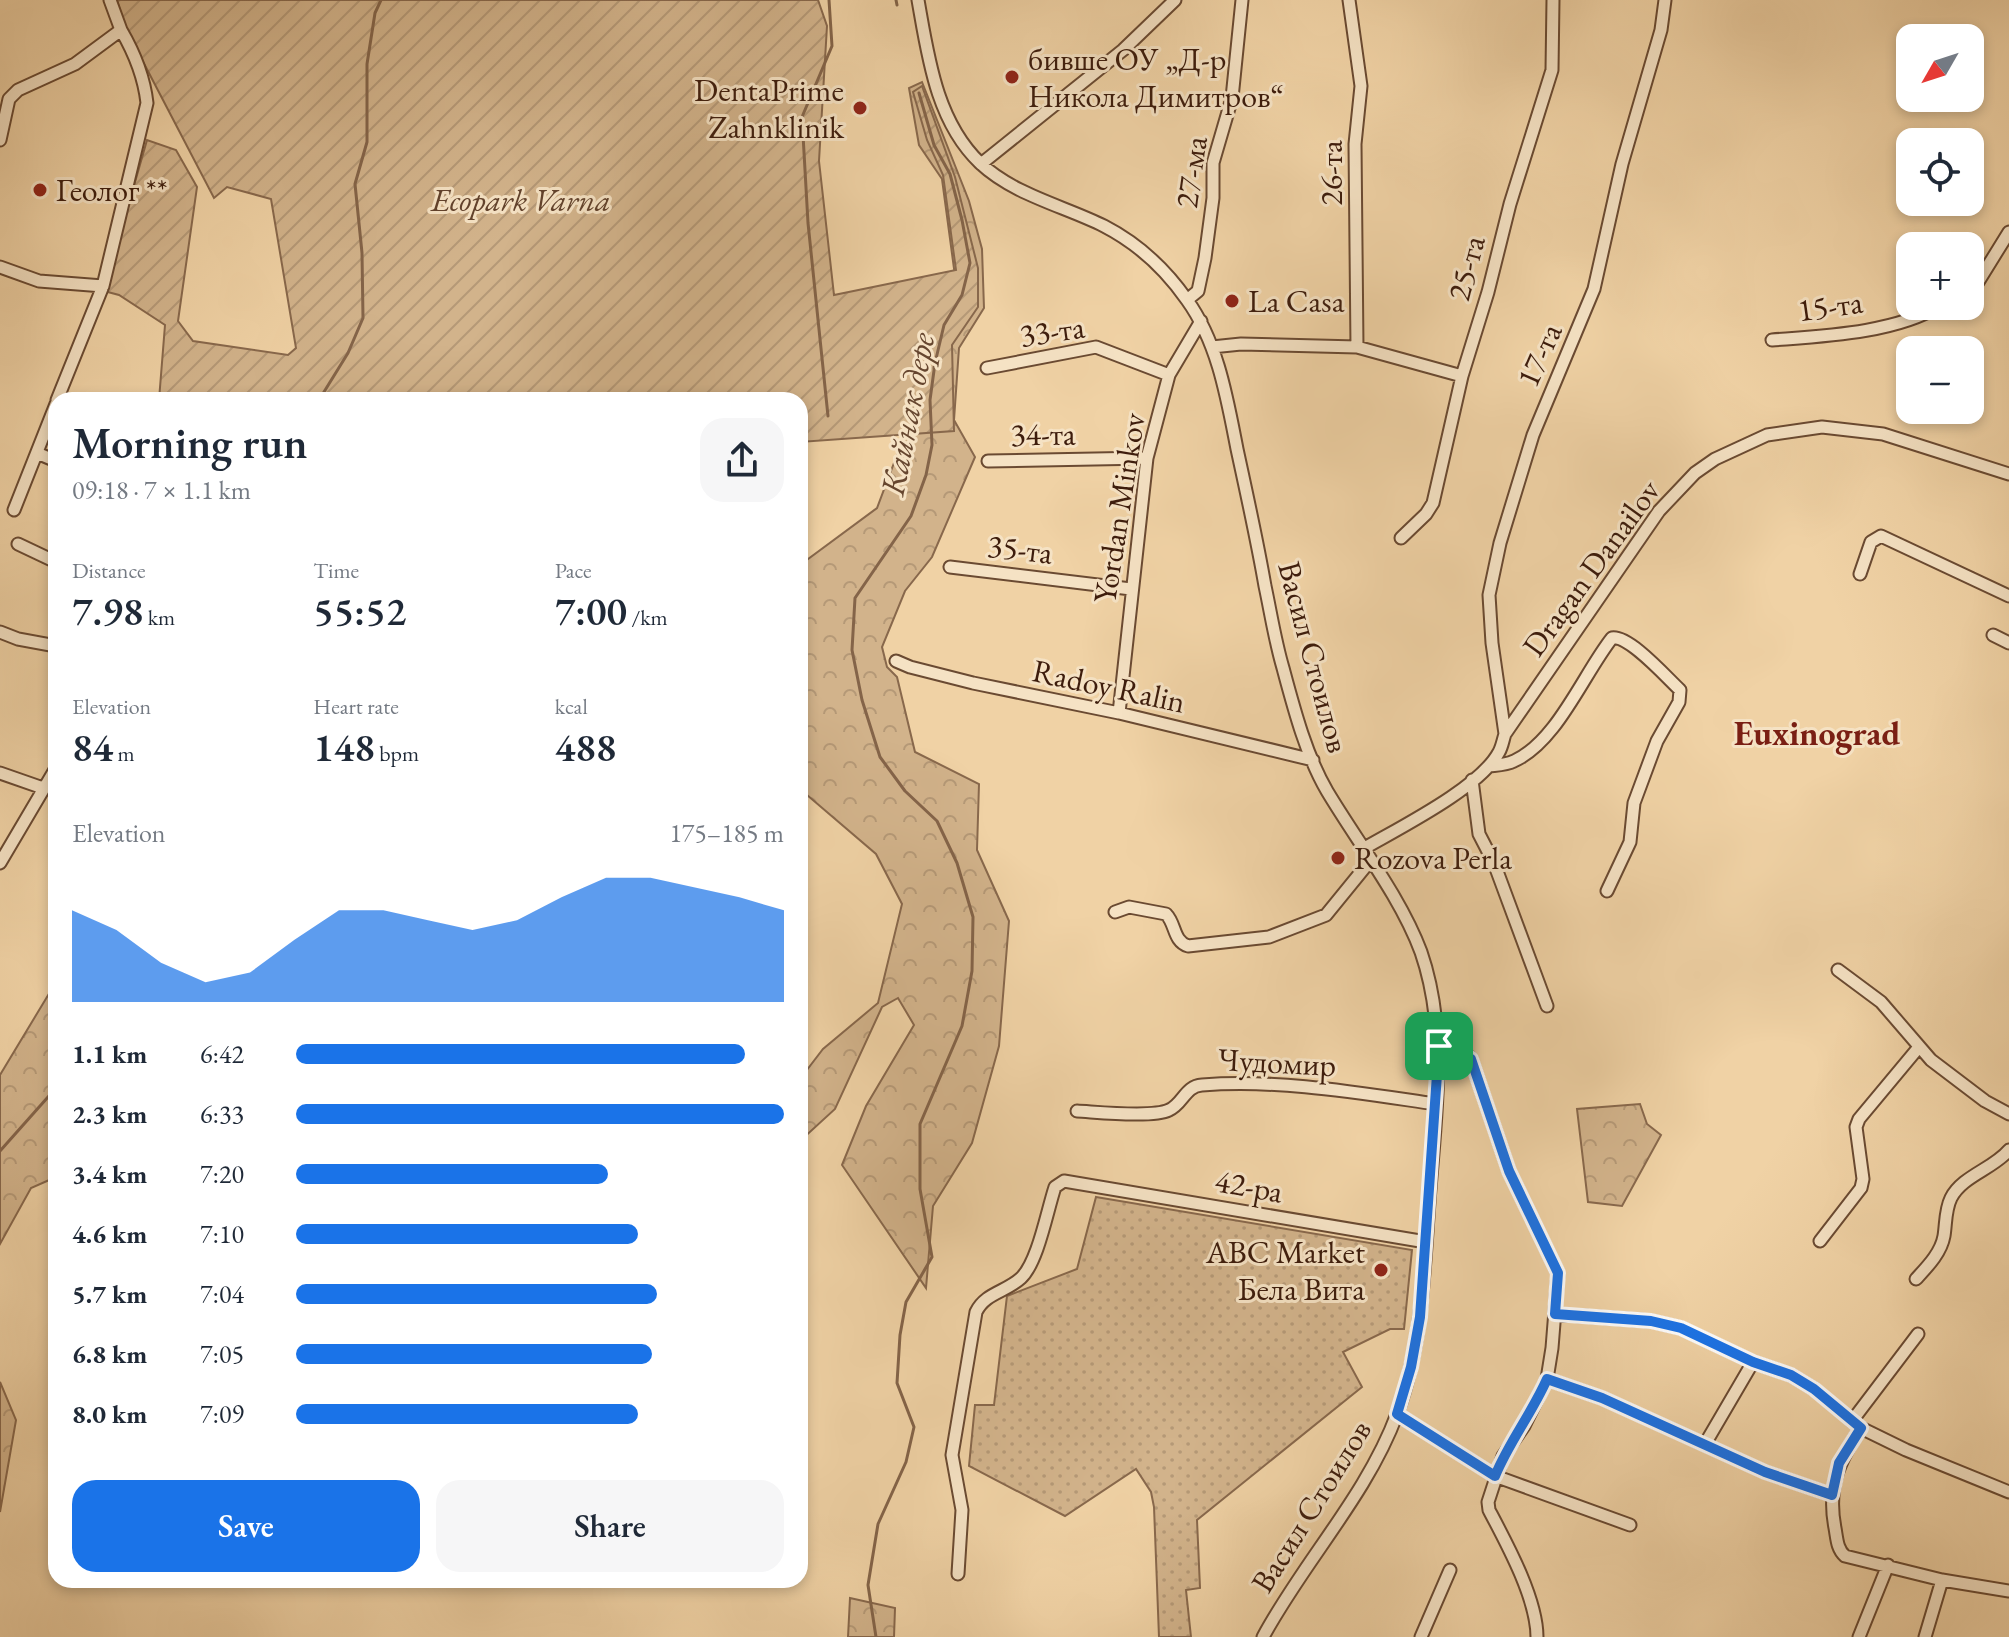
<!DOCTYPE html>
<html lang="en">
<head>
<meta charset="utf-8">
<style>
  :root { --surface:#fff; --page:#f6f6f7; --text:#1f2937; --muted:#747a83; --accent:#1a73e8 }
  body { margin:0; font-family:"EB Garamond",serif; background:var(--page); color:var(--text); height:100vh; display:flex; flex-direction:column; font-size:30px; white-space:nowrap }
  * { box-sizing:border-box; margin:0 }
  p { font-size:26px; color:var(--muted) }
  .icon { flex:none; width:44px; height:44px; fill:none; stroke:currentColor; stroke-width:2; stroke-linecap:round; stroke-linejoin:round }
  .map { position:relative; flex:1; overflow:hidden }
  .sheet { position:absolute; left:48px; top:392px; width:760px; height:1196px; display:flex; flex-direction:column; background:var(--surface); border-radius:24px; box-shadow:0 4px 12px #0003 }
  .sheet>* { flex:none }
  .needle { width:52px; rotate:231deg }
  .buttons { position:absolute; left:1896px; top:24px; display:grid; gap:16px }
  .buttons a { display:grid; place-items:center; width:88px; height:88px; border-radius:16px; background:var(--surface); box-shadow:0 4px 12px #0003; font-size:40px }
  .pin { position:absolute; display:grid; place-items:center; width:68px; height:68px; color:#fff; margin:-34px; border-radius:16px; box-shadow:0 4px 12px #0006 }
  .round { display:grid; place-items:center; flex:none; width:84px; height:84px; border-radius:24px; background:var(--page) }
  .headline { display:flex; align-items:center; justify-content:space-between; height:136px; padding:0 24px }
  h1 { font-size:44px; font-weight:600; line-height:60px }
  .figures { display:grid; grid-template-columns:repeat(3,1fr); gap:12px; height:136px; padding:8px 24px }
  .figures div { display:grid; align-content:center }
  .figures b { font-size:40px; font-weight:600 }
  .figures small { font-size:22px; font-weight:400 }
  .figures p { font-size:22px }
  .chart { height:224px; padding:16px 24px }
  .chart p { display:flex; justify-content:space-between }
  .chart svg { width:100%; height:144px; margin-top:8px; fill:var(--accent); opacity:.7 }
  .action { display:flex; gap:16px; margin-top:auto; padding:16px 24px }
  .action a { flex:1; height:92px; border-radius:24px; background:var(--accent); color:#fff; font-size:32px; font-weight:600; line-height:92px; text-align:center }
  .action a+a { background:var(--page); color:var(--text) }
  ul { padding:0 24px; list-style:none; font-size:26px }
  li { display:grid; grid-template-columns:128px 96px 1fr; align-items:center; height:60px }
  li i { height:20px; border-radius:10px; background:var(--accent) }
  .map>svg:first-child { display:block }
  .grass { fill:url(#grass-dots); stroke:#88684c; stroke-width:2 }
  .forest { fill:url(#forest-crowns); stroke:#88684c; stroke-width:2 }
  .garden { fill:url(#garden-furrows); stroke:#88684c; stroke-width:2 }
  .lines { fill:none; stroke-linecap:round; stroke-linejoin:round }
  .stream { stroke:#846449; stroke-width:3 }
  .minor-casing { stroke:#6a4a32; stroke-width:15 }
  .minor { stroke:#f5e2c4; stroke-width:11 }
  .route-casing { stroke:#fff; stroke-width:16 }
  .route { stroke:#1a73e8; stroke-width:10 }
  .poi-dot { fill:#8f2418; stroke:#f5e2c4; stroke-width:3 }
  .labels { text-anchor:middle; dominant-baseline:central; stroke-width:6; stroke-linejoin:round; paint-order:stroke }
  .poi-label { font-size:32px; fill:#3d1c0c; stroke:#f5e2c4; text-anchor:start }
  .street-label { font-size:32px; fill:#3d1c0c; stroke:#f5e2c4 }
  .park-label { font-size:32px; font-style:italic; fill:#62422c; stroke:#f5e2c4 }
  .water-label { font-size:34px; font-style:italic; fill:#66462f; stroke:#f5e2c4 }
  .neighbourhood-label { font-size:34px; font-weight:bold; fill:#7a1f14; stroke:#f5e2c4 }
</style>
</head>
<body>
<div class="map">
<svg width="2009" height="1637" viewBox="0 0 2009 1637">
  <defs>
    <pattern id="grass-dots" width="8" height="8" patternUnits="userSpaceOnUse" patternTransform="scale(2)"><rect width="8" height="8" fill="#d2b38b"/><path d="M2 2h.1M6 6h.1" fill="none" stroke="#b59977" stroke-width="1.8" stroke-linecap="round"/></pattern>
    <pattern id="forest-crowns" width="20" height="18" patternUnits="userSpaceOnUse" patternTransform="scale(2)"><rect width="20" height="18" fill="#d2b38b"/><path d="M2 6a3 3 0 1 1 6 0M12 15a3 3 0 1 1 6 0" fill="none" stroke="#b59977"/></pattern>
    <pattern id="garden-furrows" width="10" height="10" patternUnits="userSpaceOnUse" patternTransform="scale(2)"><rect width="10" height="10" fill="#d2b38b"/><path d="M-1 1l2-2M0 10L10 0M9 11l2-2" fill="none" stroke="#b59977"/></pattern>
  </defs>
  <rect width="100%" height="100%" fill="#f0d2a5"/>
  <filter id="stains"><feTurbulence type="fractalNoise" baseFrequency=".0025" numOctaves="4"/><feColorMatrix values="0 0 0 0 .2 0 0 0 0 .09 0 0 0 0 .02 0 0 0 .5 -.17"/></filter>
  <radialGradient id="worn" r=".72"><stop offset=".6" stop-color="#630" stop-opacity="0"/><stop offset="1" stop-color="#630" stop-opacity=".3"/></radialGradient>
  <path class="grass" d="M1096,1197L1412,1250L1404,1329H1390L1343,1352L1362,1387L1197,1520L1200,1588L1186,1590L1191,1637H1159L1154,1507L1151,1492L1136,1469L1065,1516L969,1466L975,1405H994L1007,1296L1077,1269Z"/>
  <path class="forest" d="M922,82L969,201L982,249L984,308L959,348L954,420L975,457L932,557L905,591L882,647L887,667L897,677L915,752L979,784L977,850L1009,921L999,1046L972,1143L933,1206L926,1288L842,1165L866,1106L914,1025L898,998L882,1007L835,1109L800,1141V1079L823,1049L878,1003L902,904L876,854L807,795L800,760V565L877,508L906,431L955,276L942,179L919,145L909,88Z
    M56,982V1177L31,1188L0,1244V1075Z
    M1640,1104L1647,1124L1661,1135L1622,1206L1588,1202L1577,1109Z
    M0,1382L16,1420L0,1512Z
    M850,1598L895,1608L894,1637H848Z"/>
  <path class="garden" d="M117,0H818L827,26L819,161L834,295L956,270L943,175L927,140L913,92L922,86L955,177L978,268V307L952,345L954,431L800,442V400H159L165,325L119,295L104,291L147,140L176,150L197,187L178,321L193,341L288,355L296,348L271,199L227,187L214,198L125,27Z"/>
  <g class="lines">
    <path class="stream" d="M896,0L897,5
      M319,400L348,353L363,318L362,253L355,184L367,142V64L375,13L381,0
      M828,416L808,223L802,117L832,46L829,0
      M0,1151L56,1088
      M876,1637L868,1585L878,1524L906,1462L914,1427L897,1383L900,1335L906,1302L932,1257L920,1189V1124L962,1026L972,971L973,917L957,863L937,821L905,791L880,757L862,700L852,650L855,598L911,516L926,475L932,445L930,400L935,363L944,325L962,295L970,263L962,220L950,174L934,145L919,93"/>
    <g class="minor-casing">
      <path id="minor" d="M918,0C928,56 936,121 980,163C1014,195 1064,206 1104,226C1137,243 1166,270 1187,300C1218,343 1227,398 1237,449C1247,495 1257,540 1265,586C1271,614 1275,641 1283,668C1294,709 1306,755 1327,791C1358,843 1400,896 1421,952C1449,1033 1435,1119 1429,1202C1424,1273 1422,1346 1397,1414C1367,1495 1304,1561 1263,1637
        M1349,0L1361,86L1355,144L1357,347
        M0,140L9,99L18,90L75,64L121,30L110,0
        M981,164L1123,50L1175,0
        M0,267L39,281L103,286
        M1970,287L1978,282L2009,232
        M1187,300L1198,291L1205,258L1213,198V163L1232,98L1242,0
        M1772,340C1823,336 1895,333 1939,306
        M1212,347L1241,344L1357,347L1462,376
        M987,368L1096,347L1169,375
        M57,400L103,286L147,103C144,76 135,54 121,30
        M37,453L56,461
        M988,461L1147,458
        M14,510L56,404
        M1401,538L1426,514L1433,503L1462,376L1488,292L1510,204L1552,70L1553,0
        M18,544L56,562
        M950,567L1131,589
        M1860,574L1871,542L1881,536L2009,596
        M0,632L18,639L56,646
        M1993,635L2009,643
        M896,661L910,667L973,683L1119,713L1313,760
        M1119,713L1147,458L1169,375L1201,321
        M1505,734L1492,643L1489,595L1500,543L1533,435L1594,289L1622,164L1661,30L1665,0
        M1489,766C1497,765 1506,765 1514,761C1557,742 1584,673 1612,638C1629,635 1666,677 1680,690L1679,702L1657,741L1634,803L1630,842L1607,891
        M0,773L43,788
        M1472,780L1479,834L1494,863L1547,1006
        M1363,849C1399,828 1480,788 1499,752C1502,747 1503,740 1505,734L1659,511L1695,473L1715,459L1767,435L1822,427L1883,434L2009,474
        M0,863L56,768
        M1115,912L1129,907L1166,914C1176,924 1173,941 1188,946L1269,937L1326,915L1370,861
        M1838,970L1881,1002L1931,1060L1985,1101L2009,1114
        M1439,1046C1453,1048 1462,1048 1471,1059L1509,1171L1558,1273L1552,1348L1547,1379L1524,1426L1503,1456L1488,1502L1489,1510C1507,1544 1537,1599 1537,1637
        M1077,1111C1097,1112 1153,1118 1169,1110C1183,1104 1185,1086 1202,1085C1280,1079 1359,1093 1436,1104
        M1820,1241L1861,1188L1863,1179L1856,1127L1859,1119L1919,1047
        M1916,1279C1927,1267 1941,1253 1944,1236C1946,1224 1945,1210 1951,1198C1962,1176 1993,1169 2009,1150
        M1555,1314L1651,1321L1681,1328L1753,1362L1791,1375L1814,1389L1861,1428L1906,1450L2009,1492
        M1547,1379L1602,1398L1765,1472L1832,1495
        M1397,1414L1495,1476L1630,1525
        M1852,1421L1918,1334
        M1861,1428C1839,1461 1827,1487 1835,1528C1837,1539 1837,1549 1845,1556L1942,1580L2009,1591
        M1705,1444L1753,1362
        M958,1574L962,1510L952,1455L976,1312C985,1293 1006,1292 1021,1278C1038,1262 1047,1211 1055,1187L1064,1181L1426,1242
        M1421,1637L1450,1570
        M1859,1637L1888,1565
        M1925,1637L1942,1580"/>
    </g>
    <use href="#minor" class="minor"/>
  </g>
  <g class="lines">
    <g class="route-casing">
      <path id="route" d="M1439,1046L1456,1048L1471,1059L1509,1171L1558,1273L1555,1314L1651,1321L1681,1328L1753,1362L1791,1375L1814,1389L1861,1428L1839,1463L1832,1495L1765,1472L1602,1398L1547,1379C1532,1413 1509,1442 1495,1476L1397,1414L1411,1367L1420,1317Z"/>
    </g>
    <use href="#route" class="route"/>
  </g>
  <g class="poi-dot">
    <circle cx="1012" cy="77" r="8"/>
    <circle cx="860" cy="108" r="8"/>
    <circle cx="40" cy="190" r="8"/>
    <circle cx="1232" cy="301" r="8"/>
    <circle cx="1338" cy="858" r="8"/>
    <circle cx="1381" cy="1270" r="8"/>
  </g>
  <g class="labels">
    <g class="poi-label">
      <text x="1028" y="59">бивше ОУ „Д-р<tspan x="1028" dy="37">Никола Димитров“</tspan></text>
      <text x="844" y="90" text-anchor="end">DentaPrime<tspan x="844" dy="37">Zahnklinik</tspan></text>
      <text x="56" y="190">Геолог **</text>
      <text x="1248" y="301">La Casa</text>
      <text x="1354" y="858">Rozova Perla</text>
      <text x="1365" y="1252" text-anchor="end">ABC Market<tspan x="1365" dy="37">Бела Вита</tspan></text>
    </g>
    <g class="street-label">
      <text transform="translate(1191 172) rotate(-82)">27-ма</text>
      <text transform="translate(1331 173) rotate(-90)">26-та</text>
      <text transform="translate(1466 268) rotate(-75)">25-та</text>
      <text transform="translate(1830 306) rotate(-8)">15-та</text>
      <text transform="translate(1052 331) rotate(-8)">33-та</text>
      <text transform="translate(1539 355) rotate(-66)">17-та</text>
      <text transform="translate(1043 434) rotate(-1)">34-та</text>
      <text transform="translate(1119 508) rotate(-81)">Yordan Minkov</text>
      <text transform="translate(1020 549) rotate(7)">35-та</text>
      <text transform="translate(1591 568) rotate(-54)">Dragan Danailov</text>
      <text transform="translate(1314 657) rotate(75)">Васил Стоилов</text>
      <text transform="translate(1109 686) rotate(12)">Radoy Ralin</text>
      <text transform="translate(1277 1062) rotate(3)">Чудомир</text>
      <text transform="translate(1249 1186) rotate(10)">42-ра</text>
      <text transform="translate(1311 1506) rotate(-58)">Васил Стоилов</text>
    </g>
    <g class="park-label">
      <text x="521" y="200">Ecopark Varna</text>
    </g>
    <g class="water-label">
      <text transform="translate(907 414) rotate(-79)">Кайнак дере</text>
    </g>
    <g class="neighbourhood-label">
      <text x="1817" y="733">Euxinograd</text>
    </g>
  </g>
  <rect width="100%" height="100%" filter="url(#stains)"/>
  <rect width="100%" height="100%" fill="url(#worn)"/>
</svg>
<div class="buttons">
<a><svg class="needle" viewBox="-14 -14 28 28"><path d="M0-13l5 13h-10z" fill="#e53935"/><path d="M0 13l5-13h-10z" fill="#747a83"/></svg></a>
<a><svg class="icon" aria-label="locate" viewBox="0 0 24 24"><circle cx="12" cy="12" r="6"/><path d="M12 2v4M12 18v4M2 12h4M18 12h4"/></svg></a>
<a>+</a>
<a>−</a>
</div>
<div class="pin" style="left:1439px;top:1046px;background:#1e9e55"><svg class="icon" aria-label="arrive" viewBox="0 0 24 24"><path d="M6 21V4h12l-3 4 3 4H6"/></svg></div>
<section class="sheet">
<div class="headline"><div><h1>Morning run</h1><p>09:18 · 7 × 1.1 km</p></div><a class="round"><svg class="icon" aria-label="share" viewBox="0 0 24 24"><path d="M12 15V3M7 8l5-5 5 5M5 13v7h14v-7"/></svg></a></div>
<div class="figures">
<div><p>Distance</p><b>7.98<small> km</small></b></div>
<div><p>Time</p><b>55:52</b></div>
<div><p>Pace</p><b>7:00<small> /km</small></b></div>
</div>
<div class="figures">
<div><p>Elevation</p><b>84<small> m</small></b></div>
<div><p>Heart rate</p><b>148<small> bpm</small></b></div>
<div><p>kcal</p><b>488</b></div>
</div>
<div class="chart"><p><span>Elevation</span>175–185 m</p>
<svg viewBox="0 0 160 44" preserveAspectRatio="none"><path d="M0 44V16L10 22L20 32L30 38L40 35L50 25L60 16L70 16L80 19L90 22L100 19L110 12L120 6L130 6L140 9L150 12L160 16V44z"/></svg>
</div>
<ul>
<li><b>1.1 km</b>6:42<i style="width:92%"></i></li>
<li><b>2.3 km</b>6:33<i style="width:100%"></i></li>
<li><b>3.4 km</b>7:20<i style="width:64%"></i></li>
<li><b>4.6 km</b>7:10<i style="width:70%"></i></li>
<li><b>5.7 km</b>7:04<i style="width:74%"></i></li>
<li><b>6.8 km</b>7:05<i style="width:73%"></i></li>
<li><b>8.0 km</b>7:09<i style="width:70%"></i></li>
</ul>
<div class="action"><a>Save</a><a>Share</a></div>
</section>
</div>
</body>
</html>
